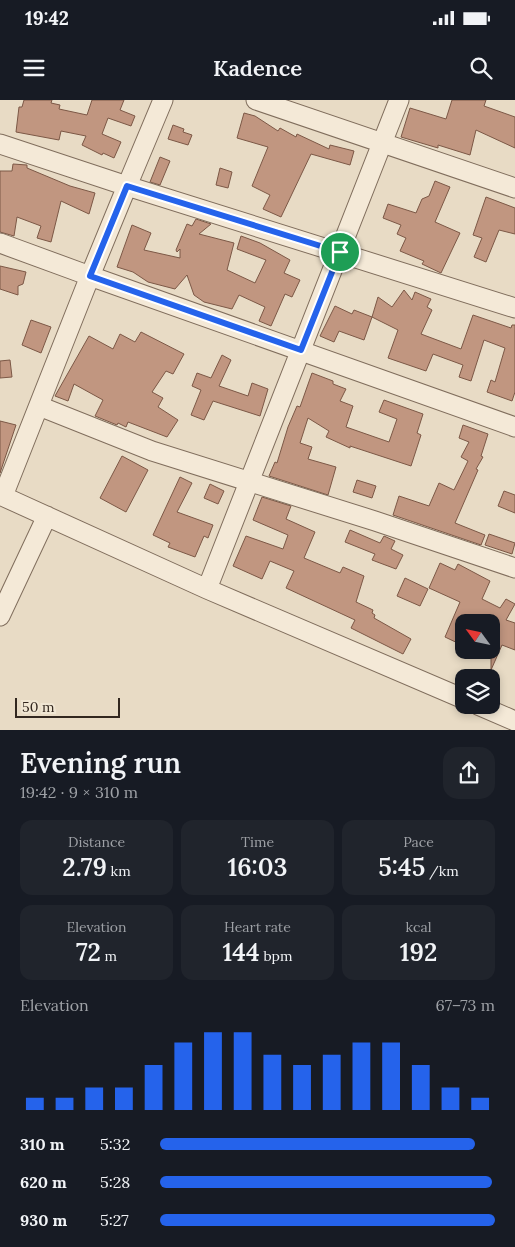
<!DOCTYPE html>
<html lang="en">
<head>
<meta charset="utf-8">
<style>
  :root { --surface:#171b24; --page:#20242c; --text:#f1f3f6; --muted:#9ea1a6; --accent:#2563eb }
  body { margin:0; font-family:Lora,serif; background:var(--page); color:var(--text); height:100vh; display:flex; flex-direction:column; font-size:19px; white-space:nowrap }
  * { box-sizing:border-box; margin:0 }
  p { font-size:16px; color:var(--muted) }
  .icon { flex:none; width:28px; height:28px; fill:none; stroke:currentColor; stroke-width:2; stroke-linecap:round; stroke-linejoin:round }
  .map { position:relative; height:630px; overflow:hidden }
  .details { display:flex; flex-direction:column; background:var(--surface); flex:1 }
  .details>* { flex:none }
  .needle { width:32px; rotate:303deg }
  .fabs { position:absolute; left:455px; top:514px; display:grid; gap:10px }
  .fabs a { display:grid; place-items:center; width:45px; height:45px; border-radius:10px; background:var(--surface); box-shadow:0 2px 8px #0003; font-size:25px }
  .scale { position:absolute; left:15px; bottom:12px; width:105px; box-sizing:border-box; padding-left:5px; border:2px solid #32271f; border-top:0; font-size:14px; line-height:18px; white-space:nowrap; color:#32271f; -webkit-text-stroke:4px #f0e6d3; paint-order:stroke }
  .pin { position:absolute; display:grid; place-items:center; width:42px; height:42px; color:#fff; margin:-21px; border:2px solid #fff; border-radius:50%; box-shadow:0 1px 5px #0007 }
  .round { display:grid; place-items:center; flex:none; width:52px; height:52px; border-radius:15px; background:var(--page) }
  .head { display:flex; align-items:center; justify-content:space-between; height:85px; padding:0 20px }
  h1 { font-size:28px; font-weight:600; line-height:38px }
  .figures { display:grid; grid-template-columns:repeat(3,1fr); gap:8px; height:85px; padding:5px 20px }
  .figures div { display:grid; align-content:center; border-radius:12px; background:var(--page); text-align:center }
  .figures b { font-size:25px; font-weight:600 }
  .figures small { font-size:14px; font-weight:400 }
  .figures p { font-size:14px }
  .chart { height:140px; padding:10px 20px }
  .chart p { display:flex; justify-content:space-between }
  .chart svg { width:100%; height:90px; margin-top:5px; stroke:var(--accent); stroke-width:6 }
  ul { padding:0 20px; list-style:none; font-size:16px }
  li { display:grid; grid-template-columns:80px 60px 1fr; align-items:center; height:38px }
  li i { height:12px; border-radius:6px; background:var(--accent) }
  .status { display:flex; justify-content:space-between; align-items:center; height:35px; padding:0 25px; background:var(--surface); direction:ltr }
  .status svg { height:14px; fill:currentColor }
  header { display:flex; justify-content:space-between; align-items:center; height:65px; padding:0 20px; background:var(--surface); font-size:22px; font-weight:600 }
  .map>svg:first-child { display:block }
  .building { fill:#c19680; stroke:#7c5846 }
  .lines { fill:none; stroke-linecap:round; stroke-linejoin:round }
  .minor-casing { stroke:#806e5d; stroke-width:21 }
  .minor { stroke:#f4e9d7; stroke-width:19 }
  .route-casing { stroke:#fff; stroke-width:10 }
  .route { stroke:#2563eb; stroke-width:6 }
</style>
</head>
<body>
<div class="status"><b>19:42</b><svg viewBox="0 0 49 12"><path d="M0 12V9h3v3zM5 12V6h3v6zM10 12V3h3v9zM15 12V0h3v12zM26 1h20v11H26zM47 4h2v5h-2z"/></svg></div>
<header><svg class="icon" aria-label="menu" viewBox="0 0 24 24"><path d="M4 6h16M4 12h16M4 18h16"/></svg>Kadence<svg class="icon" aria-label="search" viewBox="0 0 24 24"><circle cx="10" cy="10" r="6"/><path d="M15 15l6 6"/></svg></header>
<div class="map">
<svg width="515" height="630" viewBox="0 0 515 630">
  <rect width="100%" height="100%" fill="#e8dbc5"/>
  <path class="building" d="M24,0H52L51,3L60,5L59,9L87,15L92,0H124L120,10L135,16L131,26L108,18L102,34L121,42L114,58L103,53L102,55L82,45L86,36L61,31L59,40L16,32L19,7H22Z
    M452,0H486L484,6L515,17V48L476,30L470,55L438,45V48L401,37L410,8L446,19Z
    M244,13L255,16L278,31L280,28L296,37L297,34L329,49L330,45L354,51L350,65L311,54L281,117L263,109L270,95L252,86L268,47L237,38Z
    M173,25L184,29L183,32L192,35L188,45L168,39Z
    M160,57L170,61L160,85L150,82Z
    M13,64L27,65V68L70,86L95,93L89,114L61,101L51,142L37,138L41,126L17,117L14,136L0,132V71H12Z
    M220,68L232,72L228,88L216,85Z
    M435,81L450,87L435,122L460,133L441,173L422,164L424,161L400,151L406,138L397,134L401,125L383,118L388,104L416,113L422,99L429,96Z
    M486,97L515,108V134L499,130L486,162L474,157L482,138L473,135Z
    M196,119L211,124L199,134L234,143L227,170L255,183L266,160L237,149L241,136L260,143L290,160L284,173L300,180L292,197L285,194L271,226L259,221L265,207L239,195L232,209L204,202L194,195L187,175L175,189L148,182L133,172L117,167L132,125L151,133L144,150L180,158V149L177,152L176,150L187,124L192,126Z
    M0,166L26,172L23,184L18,186V195L0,189Z
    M404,190L412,200L415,192L431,199L427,207L432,210L421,234L461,249L473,215L511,228L512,225H515V292L512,301L487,292L491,280L495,282L505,248L484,240L471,281L459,277L463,265L433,254L426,271L388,258L398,230L372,217L378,197L392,207Z
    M335,206L352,214L354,210L372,217L364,240L339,231L334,242L320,236Z
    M31,220L51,227L41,253L22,245Z
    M141,232L184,254L173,274L166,271L152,292L163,298L158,307L178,320L167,337L128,322L126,327L118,323L117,325L95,316L103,300L74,284L68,301L55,296L89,236L113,249L120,234L135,242Z
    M222,255L231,260L219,286L248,296L252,283L268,289L260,316L213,301L204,320L191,315L201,290L192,286L197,273L211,278Z
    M10,260L12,277L0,278V261Z
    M312,273L333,281V284L346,289L340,301L353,306L346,327L389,342L397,319L379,312L384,300L423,314L417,333L421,335L411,366L350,346V348L326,337L329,331L308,318L300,343L312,347L308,359L336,367L328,395L269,376L275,362L277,363L288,327L297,306L300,307Z
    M0,321L16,325L0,373Z
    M463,325L488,334L481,356L483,357L476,369L478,370L455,423L485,435L481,445L393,415L399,396L429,406L439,383L454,390L468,361L461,357L469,342L459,338Z
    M122,356L148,370L126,412L100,398Z
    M180,377L192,383L177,412L213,425L208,438L204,436L195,457L168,447L170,443L153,435Z
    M357,380L376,386L372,398L353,392Z
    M210,384L224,391L218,404L204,398Z
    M504,391L515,395V413L498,406Z
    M262,397L291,406L286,419L315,432L304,458L340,473L343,467L364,476L356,502L373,510L372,513L375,515L374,518L411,539L403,554L351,528L355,520L286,488L294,471L270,461L262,479L233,466L246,436L283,449L288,435L253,420Z
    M350,430L380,443L384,436L395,441L391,449L403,455L396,469L372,460L375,454L345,442Z
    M489,434L515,443L512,454L485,445Z
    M440,463L455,470L458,464L490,481L482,499L500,508L506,499L515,504L506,520L515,523V550L502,545L491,570V522H464V546L445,537L460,502L429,488Z
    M405,478L428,489L420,506L397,496Z"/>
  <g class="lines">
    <g class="minor-casing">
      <path id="minor" d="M256,0L515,88
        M0,44L127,86L163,0
        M0,143L90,176L127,86L515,208
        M39,306L152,351L375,421L515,468
        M0,395L207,489L464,599
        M3,396L90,176L515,327
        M207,489L399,0
        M0,516L47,416
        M478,605L515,621"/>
    </g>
    <use href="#minor" class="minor"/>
  </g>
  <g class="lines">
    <g class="route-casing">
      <path id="route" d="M127,86L340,152L301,250L90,176Z"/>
    </g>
    <use href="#route" class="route"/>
  </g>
</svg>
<div class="fabs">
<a><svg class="needle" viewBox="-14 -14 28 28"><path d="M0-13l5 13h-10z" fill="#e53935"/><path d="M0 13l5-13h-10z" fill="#9ea1a6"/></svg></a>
<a><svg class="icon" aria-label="layers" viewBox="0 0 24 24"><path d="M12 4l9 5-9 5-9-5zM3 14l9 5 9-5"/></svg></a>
</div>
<div class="scale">50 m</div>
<div class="pin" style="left:340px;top:152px;background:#1e9e55"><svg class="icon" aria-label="arrive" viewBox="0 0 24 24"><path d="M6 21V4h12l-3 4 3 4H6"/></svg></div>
</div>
<section class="details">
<div class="head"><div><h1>Evening run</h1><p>19:42 · 9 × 310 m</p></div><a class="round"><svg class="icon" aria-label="share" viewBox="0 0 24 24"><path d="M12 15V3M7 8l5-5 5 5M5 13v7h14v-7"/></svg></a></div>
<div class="figures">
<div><p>Distance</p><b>2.79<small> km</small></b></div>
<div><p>Time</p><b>16:03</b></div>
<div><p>Pace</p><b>5:45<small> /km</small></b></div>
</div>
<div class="figures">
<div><p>Elevation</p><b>72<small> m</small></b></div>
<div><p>Heart rate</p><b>144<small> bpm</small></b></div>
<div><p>kcal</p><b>192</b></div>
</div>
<div class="chart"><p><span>Elevation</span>67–73 m</p>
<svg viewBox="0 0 160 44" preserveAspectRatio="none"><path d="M5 44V38M15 44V38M25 44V33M35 44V33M45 44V22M55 44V11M65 44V6M75 44V6M85 44V17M95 44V22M105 44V17M115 44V11M125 44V11M135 44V22M145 44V33M155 44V38"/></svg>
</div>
<ul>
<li><b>310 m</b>5:32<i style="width:94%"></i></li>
<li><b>620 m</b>5:28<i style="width:99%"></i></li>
<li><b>930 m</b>5:27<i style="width:100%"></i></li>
</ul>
</section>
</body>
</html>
